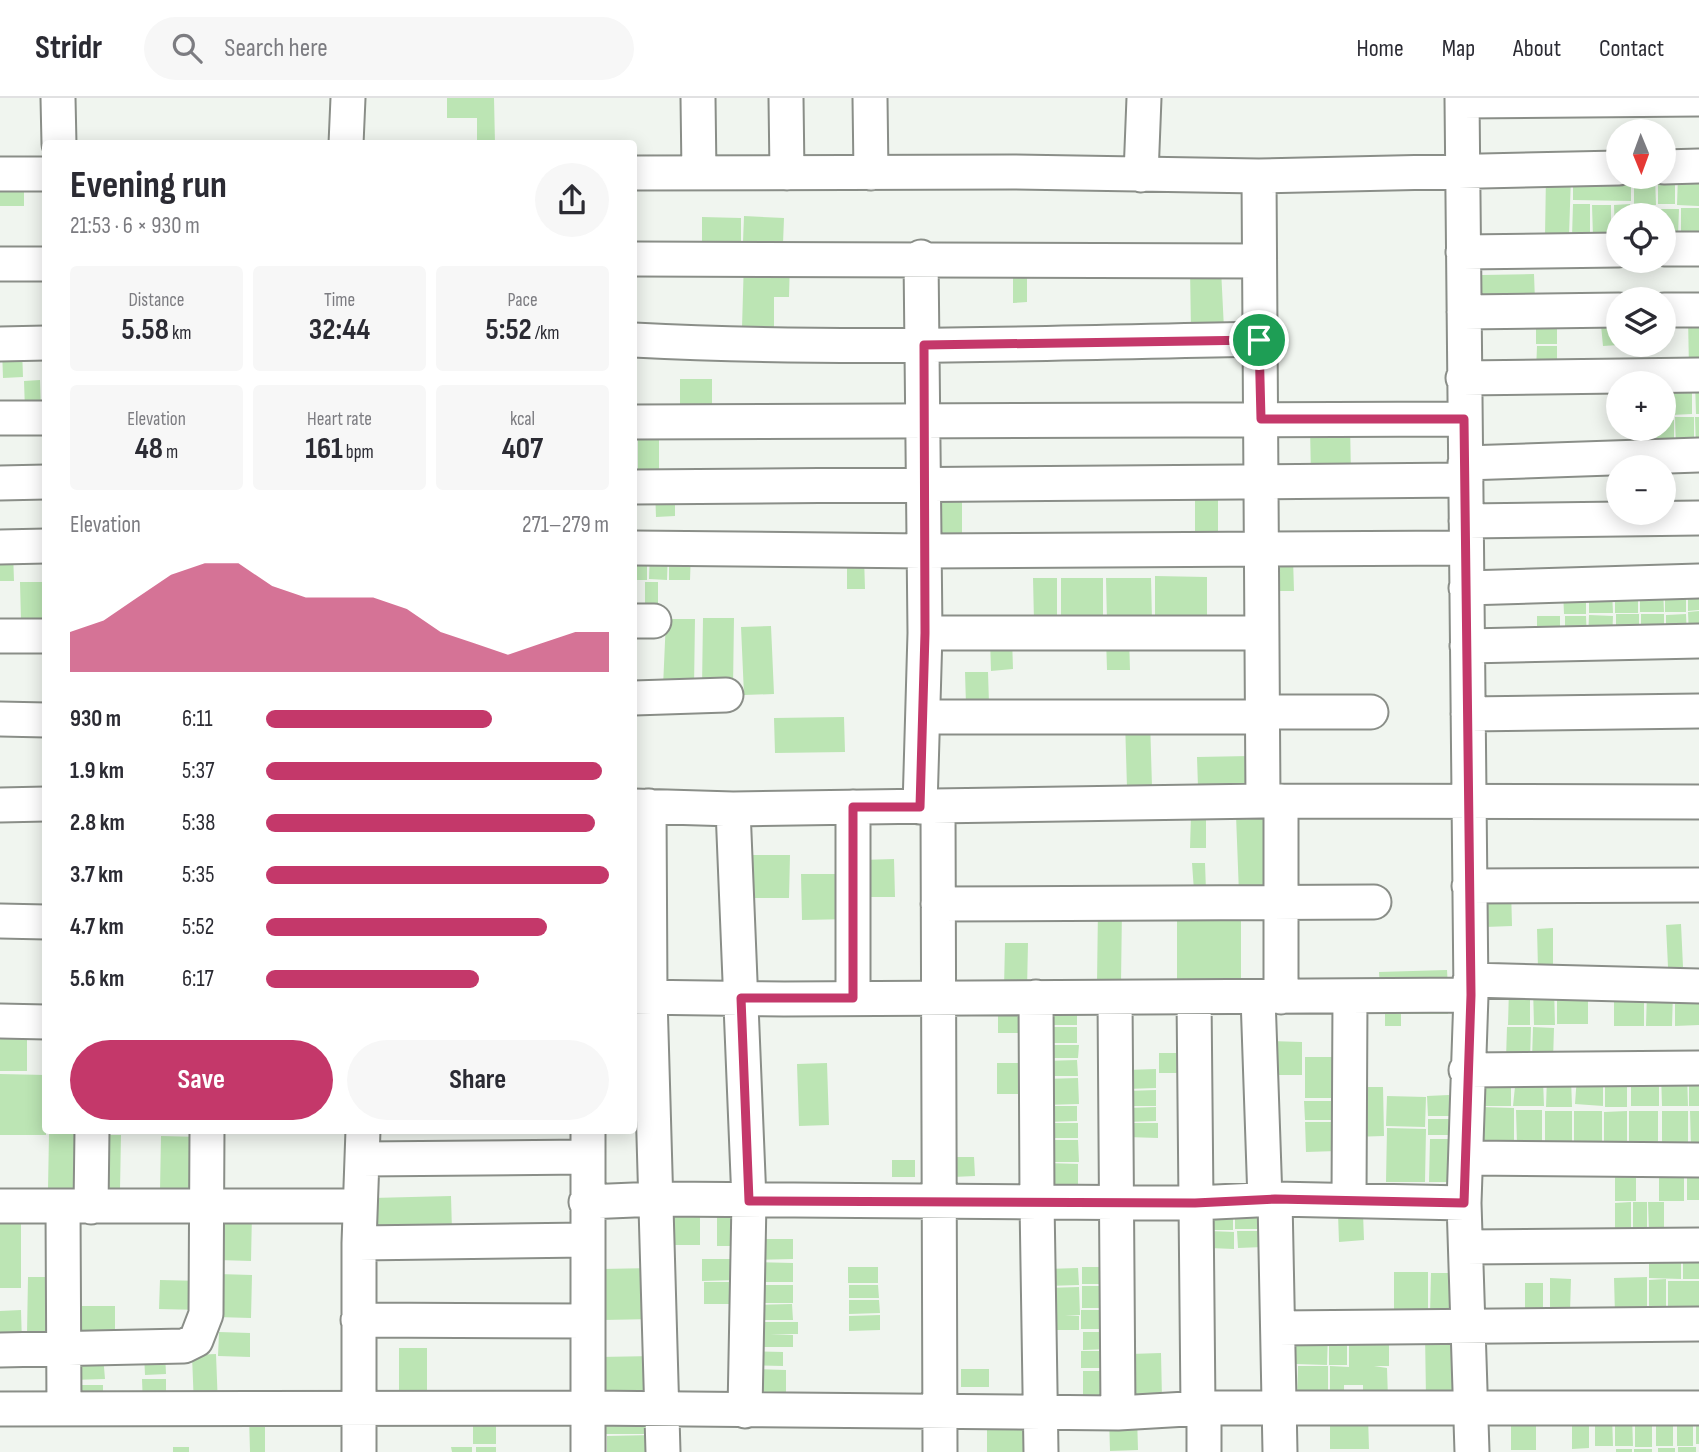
<!DOCTYPE html>
<html lang="en">
<head>
<meta charset="utf-8">
<style>
  :root { --surface:#fff; --page:#f7f7f7; --text:#2b2b33; --muted:#7c7c81; --line:#e1e1e2; --accent:#c4386a }
  body { margin:0; font-family:"Sofia Sans Condensed",sans-serif; background:var(--page); color:var(--text); height:100vh; display:flex; flex-direction:column; font-size:26px; white-space:nowrap }
  * { box-sizing:border-box; margin:0 }
  p { font-size:23px; color:var(--muted) }
  .icon { flex:none; width:38px; height:38px; fill:none; stroke:currentColor; stroke-width:2; stroke-linecap:round; stroke-linejoin:round }
  .map { position:relative; flex:1; overflow:hidden }
  .drawer { position:absolute; left:42px; top:42px; width:595px; height:994px; display:flex; flex-direction:column; background:var(--surface); border-radius:7px; box-shadow:0 4px 18px #0003 }
  .drawer>* { flex:none }
  .needle { width:46px; rotate:179deg }
  .controls { position:absolute; left:1606px; top:21px; display:grid; gap:14px }
  .controls a { display:grid; place-items:center; width:70px; height:70px; border-radius:50%; background:var(--surface); box-shadow:0 4px 18px #0003; font-size:35px }
  .pin { position:absolute; display:grid; place-items:center; width:60px; height:60px; color:#fff; margin:-30px; border:4px solid #fff; border-radius:50%; box-shadow:0 2px 7px #0007 }
  .round { display:grid; place-items:center; flex:none; width:74px; height:74px; border-radius:37px; background:var(--page) }
  .summary { display:flex; align-items:center; justify-content:space-between; height:119px; padding:0 28px }
  h1 { font-size:38px; font-weight:700; line-height:52px }
  .stats { display:grid; grid-template-columns:repeat(3,1fr); gap:10px; height:119px; padding:7px 28px }
  .stats div { display:grid; align-content:center; border-radius:7px; background:var(--page); text-align:center }
  .stats b { font-size:30px; font-weight:700 }
  .stats small { font-size:19px; font-weight:400 }
  .stats p { font-size:19px }
  .chart { height:196px; padding:14px 28px }
  .chart p { display:flex; justify-content:space-between }
  .chart svg { width:100%; height:126px; margin-top:7px; fill:var(--accent); opacity:.7 }
  .cta { display:flex; gap:14px; margin-top:auto; padding:14px 28px }
  .cta a { flex:1; height:80px; border-radius:42px; background:var(--accent); color:#fff; font-size:28px; font-weight:700; line-height:80px; text-align:center }
  .cta a+a { background:var(--page); color:var(--text) }
  ul { padding:0 28px; list-style:none; font-size:23px }
  li { display:grid; grid-template-columns:112px 84px 1fr; align-items:center; height:52px }
  li i { height:18px; border-radius:9px; background:var(--accent) }
  header { display:flex; align-items:center; gap:42px; box-sizing:border-box; height:98px; padding:0 35px; background:var(--surface); border-bottom:2px solid var(--line) }
  header strong { font-size:33px }
  nav { display:flex; gap:38px; margin-inline-start:auto; font-size:24px }
  .search { width:490px; height:63px; background:var(--page); display:flex; align-items:center; gap:18px; box-sizing:border-box; padding:0 24px; border-radius:38px; color:var(--muted); font-size:26px }
  .map>svg:first-child { display:block }
  .building { fill:#bce5b4 }
  .lines { fill:none; stroke-linecap:round; stroke-linejoin:round }
  .minor-casing { stroke:#8a8e88; stroke-width:37 }
  .minor { stroke:#fff; stroke-width:33 }
  .route-casing { stroke:#fff; stroke-width:14 }
  .route { stroke:#c4386a; stroke-width:9 }
</style>
</head>
<body>
<header>
<strong>Stridr</strong>
<div class="search"><svg class="icon" aria-label="search" viewBox="0 0 24 24"><circle cx="10" cy="10" r="6"/><path d="M15 15l6 6"/></svg>Search here</div>
<nav><a>Home</a><a>Map</a><a>About</a><a>Contact</a></nav>
</header>
<div class="map">
<svg width="1699" height="1354" viewBox="0 0 1699 1354">
  <rect width="100%" height="100%" fill="#f0f5ef"/>
  <path class="building" d="M447,0H494L495,46H477V20H447Z
    M1546,77L1571,78L1569,138H1545Z
    M1573,77L1631,79V103L1573,102Z
    M1675,77V106H1658V79Z
    M1678,77L1699,78V108L1677,107Z
    M1634,79H1655L1656,107H1634Z
    M0,81H24V108H0Z
    M1573,106H1590V139H1572Z
    M1630,106L1631,117H1619V138H1615L1614,107Z
    M1592,107H1611V138L1593,139Z
    M1635,109H1656V117H1635Z
    M1681,110H1699V136H1681Z
    M1659,111H1679L1678,138H1664V117H1659Z
    M744,118L784,120L783,146L743,144Z
    M702,119L741,120V146H702Z
    M744,161L790,162L789,199H774V231L742,230Z
    M1013,162H1027V204L1013,205Z
    M1190,171H1221L1224,231L1191,232Z
    M1534,176L1535,203L1482,204V177Z
    M1699,218V271H1689L1688,219Z
    M1536,219H1557V246H1536Z
    M1619,226V247L1603,248L1601,227Z
    M1537,248H1557V275L1536,274Z
    M22,250L23,279L3,280L2,251Z
    M680,281H712V313H680Z
    M40,282L41,313H25L24,283Z
    M42,282H46V312L43,313Z
    M1695,285H1699V316H1696Z
    M1671,286H1692V316L1671,317Z
    M1664,287H1670V318H1664Z
    M1675,319H1694V349L1676,350Z
    M1695,319H1699V350H1696Z
    M1664,320L1674,322V350H1657L1656,331H1664Z
    M638,326H659V382H638Z
    M1350,326L1351,378L1311,379L1310,329Z
    M675,390V418L656,419L655,391Z
    M929,394H962V448H930Z
    M1195,395H1218V433H1195Z
    M650,451L668,452L667,482L649,481Z
    M634,452H647V482H634Z
    M669,452L691,453L690,482H669Z
    M13,453L14,483H0V454Z
    M847,459H864L865,491H847Z
    M1273,460H1293L1294,493H1273Z
    M1155,478L1207,479V522H1155Z
    M1033,480H1057V524H1034Z
    M1061,480H1103V522H1061Z
    M1106,480H1151L1152,523L1107,524Z
    M20,484H46V522H21Z
    M645,484H658V515H645Z
    M1688,488H1699V512L1688,513Z
    M1686,489V514H1665V490Z
    M1663,490L1664,514H1640V491Z
    M1563,492H1586V516H1564Z
    M1615,492H1638V515H1615Z
    M1589,493H1612L1613,515H1589Z
    M1699,513V538H1689L1688,514Z
    M1616,516H1639V539L1616,540Z
    M1641,516H1664V539H1641Z
    M1686,516L1687,539L1666,540V517Z
    M1589,517L1613,518L1612,541H1588Z
    M1537,518H1560V542L1537,543Z
    M1565,518H1586L1587,542H1565Z
    M703,520H734L733,590H702Z
    M666,521H695L694,590L663,589Z
    M771,528L774,596L744,597L741,529Z
    M1106,539H1129L1130,572H1107Z
    M1012,540L1013,571L991,573L990,541Z
    M965,574H988L989,606L966,607Z
    M844,619L845,654L775,655L774,620Z
    M1150,621L1152,689L1127,690L1125,622Z
    M1250,658V688L1198,689L1197,659Z
    M1270,715L1273,795L1239,796L1236,717Z
    M1191,717H1206V750H1190Z
    M741,757H790L789,800H741Z
    M894,761L895,799H862L861,762Z
    M1192,765H1205L1206,793H1194Z
    M801,776H850L851,821L802,822Z
    M1511,790L1512,828L1485,829V791Z
    M1177,808H1241V887H1177Z
    M1098,809H1122L1121,886H1097Z
    M1681,826L1683,869H1668L1666,827Z
    M1553,830V870L1538,871L1537,831Z
    M1005,845H1028L1027,891L1004,890Z
    M1447,872L1448,889L1380,892L1379,874Z
    M1509,890H1530V927H1508Z
    M1533,890H1554L1555,927H1534Z
    M1557,892H1588V926H1557Z
    M1614,892H1644V928H1614Z
    M1647,893L1673,894L1672,928H1646Z
    M1675,893H1699V927L1675,928Z
    M1385,900H1448V916H1401V928H1385Z
    M998,905H1030V935H998Z
    M1047,905H1077V927H1046Z
    M0,927H27V973H0Z
    M1046,929H1077V945H1046Z
    M1507,929H1531L1530,962L1506,961Z
    M1533,929L1554,930L1553,963L1532,962Z
    M1270,943L1302,944V977H1270Z
    M1043,947H1079L1078,960H1043Z
    M1159,955H1190V975H1159Z
    M1305,959H1336V1000H1305Z
    M1077,962L1078,978H1044V963Z
    M827,965L829,1027L799,1028L797,966Z
    M997,965H1029V996H997Z
    M1156,971V990L1126,991V972Z
    M1631,974H1659V1008H1631Z
    M1661,975H1687L1688,1008H1662Z
    M1689,975H1699V1008H1689Z
    M0,976L46,977V1037H0Z
    M1605,976H1627V1009H1605Z
    M1577,978L1603,979V1008L1575,1006Z
    M1516,979L1543,982L1544,1008H1513Z
    M1547,979L1571,980L1572,1009H1546Z
    M1078,980L1079,1006L1044,1007V981Z
    M1482,980L1511,981V1008H1481Z
    M1351,989H1383L1384,1038L1352,1039Z
    M1156,992V1008H1126V993Z
    M1449,997L1450,1018H1428L1427,998Z
    M1387,998L1426,999L1425,1029L1386,1028Z
    M1304,1003H1336V1022H1305Z
    M1045,1008H1077V1023L1046,1024Z
    M1156,1009V1023L1126,1024V1010Z
    M1481,1009L1514,1010V1050L1480,1049Z
    M1516,1012H1542V1048H1517Z
    M1545,1013H1572V1048H1545Z
    M1574,1013H1602V1048H1574Z
    M1627,1013V1048H1604V1014Z
    M1629,1013H1658V1048H1629Z
    M1662,1013H1688V1048L1662,1049Z
    M1690,1013H1699V1049H1691Z
    M1428,1021H1451V1037H1428Z
    M1305,1024H1336L1337,1053L1306,1054Z
    M1046,1025H1078V1040H1046Z
    M1127,1025H1158V1040L1127,1039Z
    M1387,1030L1426,1031L1425,1084H1386Z
    M104,1032H145V1035H104Z
    M49,1036H83V1091H48Z
    M98,1037H121L120,1092H97Z
    M161,1038L201,1039V1094L160,1093Z
    M1430,1041H1451L1450,1084H1429Z
    M1046,1042H1078L1079,1064H1046Z
    M952,1059H974L975,1078L953,1079Z
    M892,1062H915V1079H892Z
    M1615,1064H1636V1103H1615Z
    M1659,1064H1684V1103H1659Z
    M1687,1064H1699V1102H1687Z
    M1047,1065L1078,1066V1091H1046Z
    M451,1098L452,1134L372,1136V1100Z
    M1233,1104V1132H1210V1105Z
    M1235,1104H1262V1131H1235Z
    M1631,1104V1133L1615,1132V1105Z
    M1633,1104H1647V1133H1633Z
    M1648,1104H1664V1133H1649Z
    M0,1111H21V1190H0Z
    M669,1111H700V1147H669Z
    M734,1112V1148H717V1113Z
    M218,1113L252,1114L251,1163L218,1162Z
    M1363,1115L1364,1142L1339,1144L1338,1116Z
    M1210,1133L1234,1134V1151L1210,1150Z
    M1237,1133H1263V1149L1238,1150Z
    M753,1141H793V1161L753,1162Z
    M1649,1149L1681,1151V1181L1649,1180Z
    M1683,1150H1699V1181H1683Z
    M702,1161H737V1182L702,1183Z
    M754,1164L793,1165V1184H754Z
    M848,1169H878V1185H848Z
    M1082,1169H1112V1186H1082Z
    M653,1170L654,1221L603,1222L601,1171Z
    M1078,1170L1079,1187L1046,1188V1171Z
    M1394,1174H1428V1220H1394Z
    M1431,1175H1453V1217H1430Z
    M218,1176L252,1177L251,1220L217,1219Z
    M28,1179H56L55,1236H27Z
    M1647,1179V1217H1615L1614,1180Z
    M1550,1180L1571,1181L1570,1214H1550Z
    M1666,1181V1216H1649V1182Z
    M160,1182L203,1183L202,1212L159,1211Z
    M1668,1183H1699V1217L1668,1216Z
    M704,1184H736V1206H704Z
    M1525,1185H1543V1220H1525Z
    M753,1187H793V1205H752Z
    M849,1187H878L879,1200H849Z
    M1082,1188H1113V1210H1082Z
    M1079,1189L1080,1217L1065,1218H1079V1232H1049L1046,1190Z
    M849,1202H879L880,1215L849,1216Z
    M792,1206L793,1222H755V1207Z
    M74,1208H115V1238L73,1237Z
    M21,1212L22,1246H0V1213Z
    M1081,1212H1113V1231H1081Z
    M880,1217V1232L849,1233V1218Z
    M761,1224H798V1236H770L793,1237V1249H758Z
    M219,1234L250,1235V1259L218,1258Z
    M1083,1234H1110V1251L1083,1252Z
    M1296,1234L1328,1235L1327,1267L1296,1266Z
    M1453,1234L1454,1300H1426L1425,1235Z
    M1329,1235H1347V1267H1329Z
    M1349,1235H1389V1268H1374L1387,1270L1388,1301H1363V1287H1344V1301H1330V1268L1349,1269Z
    M399,1250H427V1293H399Z
    M748,1253L783,1254V1268L747,1267Z
    M1081,1253H1111V1270H1081Z
    M165,1254L166,1276L145,1277L144,1255Z
    M1161,1255L1162,1301L1131,1302L1130,1256Z
    M216,1256L218,1308L194,1309L192,1257Z
    M103,1257L105,1281L71,1282L72,1259Z
    M655,1258L657,1302L600,1303L599,1259Z
    M1298,1268H1328V1302H1297Z
    M752,1271L786,1272V1300H751Z
    M961,1271H989V1289H961Z
    M1083,1273H1113V1300H1083Z
    M142,1281H166V1308H143Z
    M69,1287H103V1305H69Z
    M987,1314L1027,1315V1354H987Z
    M1511,1316H1536V1352H1511Z
    M1589,1316V1350L1572,1351V1317Z
    M1673,1316V1348H1656V1317Z
    M1693,1316V1348H1677V1317Z
    M1696,1316H1699V1346H1696Z
    M249,1317H265V1354H250Z
    M604,1317H650V1336H605Z
    M1595,1317H1612L1613,1348H1595Z
    M1615,1317H1632L1633,1348H1615Z
    M1635,1317H1652V1349H1635Z
    M473,1318H496V1346H473Z
    M1109,1318H1137L1138,1352L1110,1353Z
    M1368,1318L1369,1351H1330V1319Z
    M652,1337L653,1354H607V1338Z
    M173,1349H189V1354H173Z
    M451,1349H472V1354H452Z
    M476,1349H496V1354H476Z
    M1678,1349H1696V1354H1678Z
    M1658,1350H1675V1354H1658Z
    M1616,1351H1632V1354H1616Z
    M1634,1351H1652V1354H1634Z"/>
  <g class="lines">
    <g class="minor-casing">
      <path id="minor" d="M58,0L59,46
        M698,0L699,75
        M786,0L787,75
        M870,0L871,75
        M1462,0L1471,897L1464,1105L1472,1354
        M1462,3L1699,1
        M346,46L348,0
        M1664,69L1699,68
        M634,75L1013,74L1259,78L1619,70
        M0,76H46
        M1141,77L1144,0
        M1259,78L1263,703
        M1664,151H1699
        M1463,154L1619,152
        M634,161L1259,163
        M0,166H46
        M1664,212H1699
        M1464,214L1619,212
        M634,242C842,253 1051,245 1260,241
        M0,246L46,245
        M1463,280L1699,277
        M0,320H46
        M634,324L1464,321
        M1465,365L1699,357
        M0,385L46,384
        M634,389L1466,382
        M1466,423L1699,420
        M0,449L46,448
        M634,450L924,453L1466,450
        M1466,490L1699,483
        M634,523H654
        M925,535H1260
        M0,538H46
        M1467,548L1699,543
        M634,600L726,597
        M1262,614H1371
        M1468,616L1699,613
        M923,619H1262
        M0,621L46,622
        M1281,703V899
        M0,707L46,706
        M634,708L733,711L1263,703L1699,704
        M649,708L650,899L663,1354
        M920,709L925,535L921,159
        M938,709L940,1354
        M733,711L749,1103L745,1313
        M1469,788L1699,787
        M938,806L1374,804
        M0,823L46,824
        M1470,882L1699,888
        M634,899L784,901L1471,897
        M1036,899L1037,1104L1195,1105L1275,1101L1464,1105
        M1194,899L1198,1310
        M1258,899L1265,1102
        M853,900V709
        M1115,900L1118,1315
        M0,923L46,924
        M1466,972L1699,970
        M1466,1060L1699,1062
        M362,1061L587,1059
        M1275,1101L1280,1354
        M1349,1102L1350,899
        M586,1104L658,1101L1037,1104L1041,1354
        M0,1108H360
        M63,1109L64,1311
        M91,1109L92,1032
        M359,1145L586,1142
        M1466,1149L1699,1147
        M358,1222L587,1223
        M1278,1230L1699,1226
        M0,1252L184,1248L196,1242L206,1216L207,1032
        M1204,1310V1354
        M0,1311L588,1310L1118,1315L1204,1310H1699
        M359,1354V1145L363,1032
        M588,1354V1032"/>
    </g>
    <use href="#minor" class="minor"/>
  </g>
  <g class="lines">
    <g class="route-casing">
      <path id="route" d="M1259,242L1261,321H1464L1471,897L1464,1105L1275,1101L1195,1105L749,1103L741,900H853V709H920L925,535L924,247Z"/>
    </g>
    <use href="#route" class="route"/>
  </g>
</svg>
<div class="controls">
<a><svg class="needle" viewBox="-14 -14 28 28"><path d="M0-13l5 13h-10z" fill="#e53935"/><path d="M0 13l5-13h-10z" fill="#7c7c81"/></svg></a>
<a><svg class="icon" aria-label="locate" viewBox="0 0 24 24"><circle cx="12" cy="12" r="6"/><path d="M12 2v4M12 18v4M2 12h4M18 12h4"/></svg></a>
<a><svg class="icon" aria-label="layers" viewBox="0 0 24 24"><path d="M12 4l9 5-9 5-9-5zM3 14l9 5 9-5"/></svg></a>
<a>+</a>
<a>−</a>
</div>
<div class="pin" style="left:1259px;top:242px;background:#1e9e55"><svg class="icon" aria-label="arrive" viewBox="0 0 24 24"><path d="M6 21V4h12l-3 4 3 4H6"/></svg></div>
<section class="drawer">
<div class="summary"><div><h1>Evening run</h1><p>21:53 · 6 × 930 m</p></div><a class="round"><svg class="icon" aria-label="share" viewBox="0 0 24 24"><path d="M12 15V3M7 8l5-5 5 5M5 13v7h14v-7"/></svg></a></div>
<div class="stats">
<div><p>Distance</p><b>5.58<small> km</small></b></div>
<div><p>Time</p><b>32:44</b></div>
<div><p>Pace</p><b>5:52<small> /km</small></b></div>
</div>
<div class="stats">
<div><p>Elevation</p><b>48<small> m</small></b></div>
<div><p>Heart rate</p><b>161<small> bpm</small></b></div>
<div><p>kcal</p><b>407</b></div>
</div>
<div class="chart"><p><span>Elevation</span>271–279 m</p>
<svg viewBox="0 0 160 44" preserveAspectRatio="none"><path d="M0 44V30L10 26L20 18L30 10L40 6L50 6L60 14L70 18L80 18L90 18L100 22L110 30L120 34L130 38L140 34L150 30L160 30V44z"/></svg>
</div>
<ul>
<li><b>930 m</b>6:11<i style="width:66%"></i></li>
<li><b>1.9 km</b>5:37<i style="width:98%"></i></li>
<li><b>2.8 km</b>5:38<i style="width:96%"></i></li>
<li><b>3.7 km</b>5:35<i style="width:100%"></i></li>
<li><b>4.7 km</b>5:52<i style="width:82%"></i></li>
<li><b>5.6 km</b>6:17<i style="width:62%"></i></li>
</ul>
<div class="cta"><a>Save</a><a>Share</a></div>
</section>
</div>
</body>
</html>
